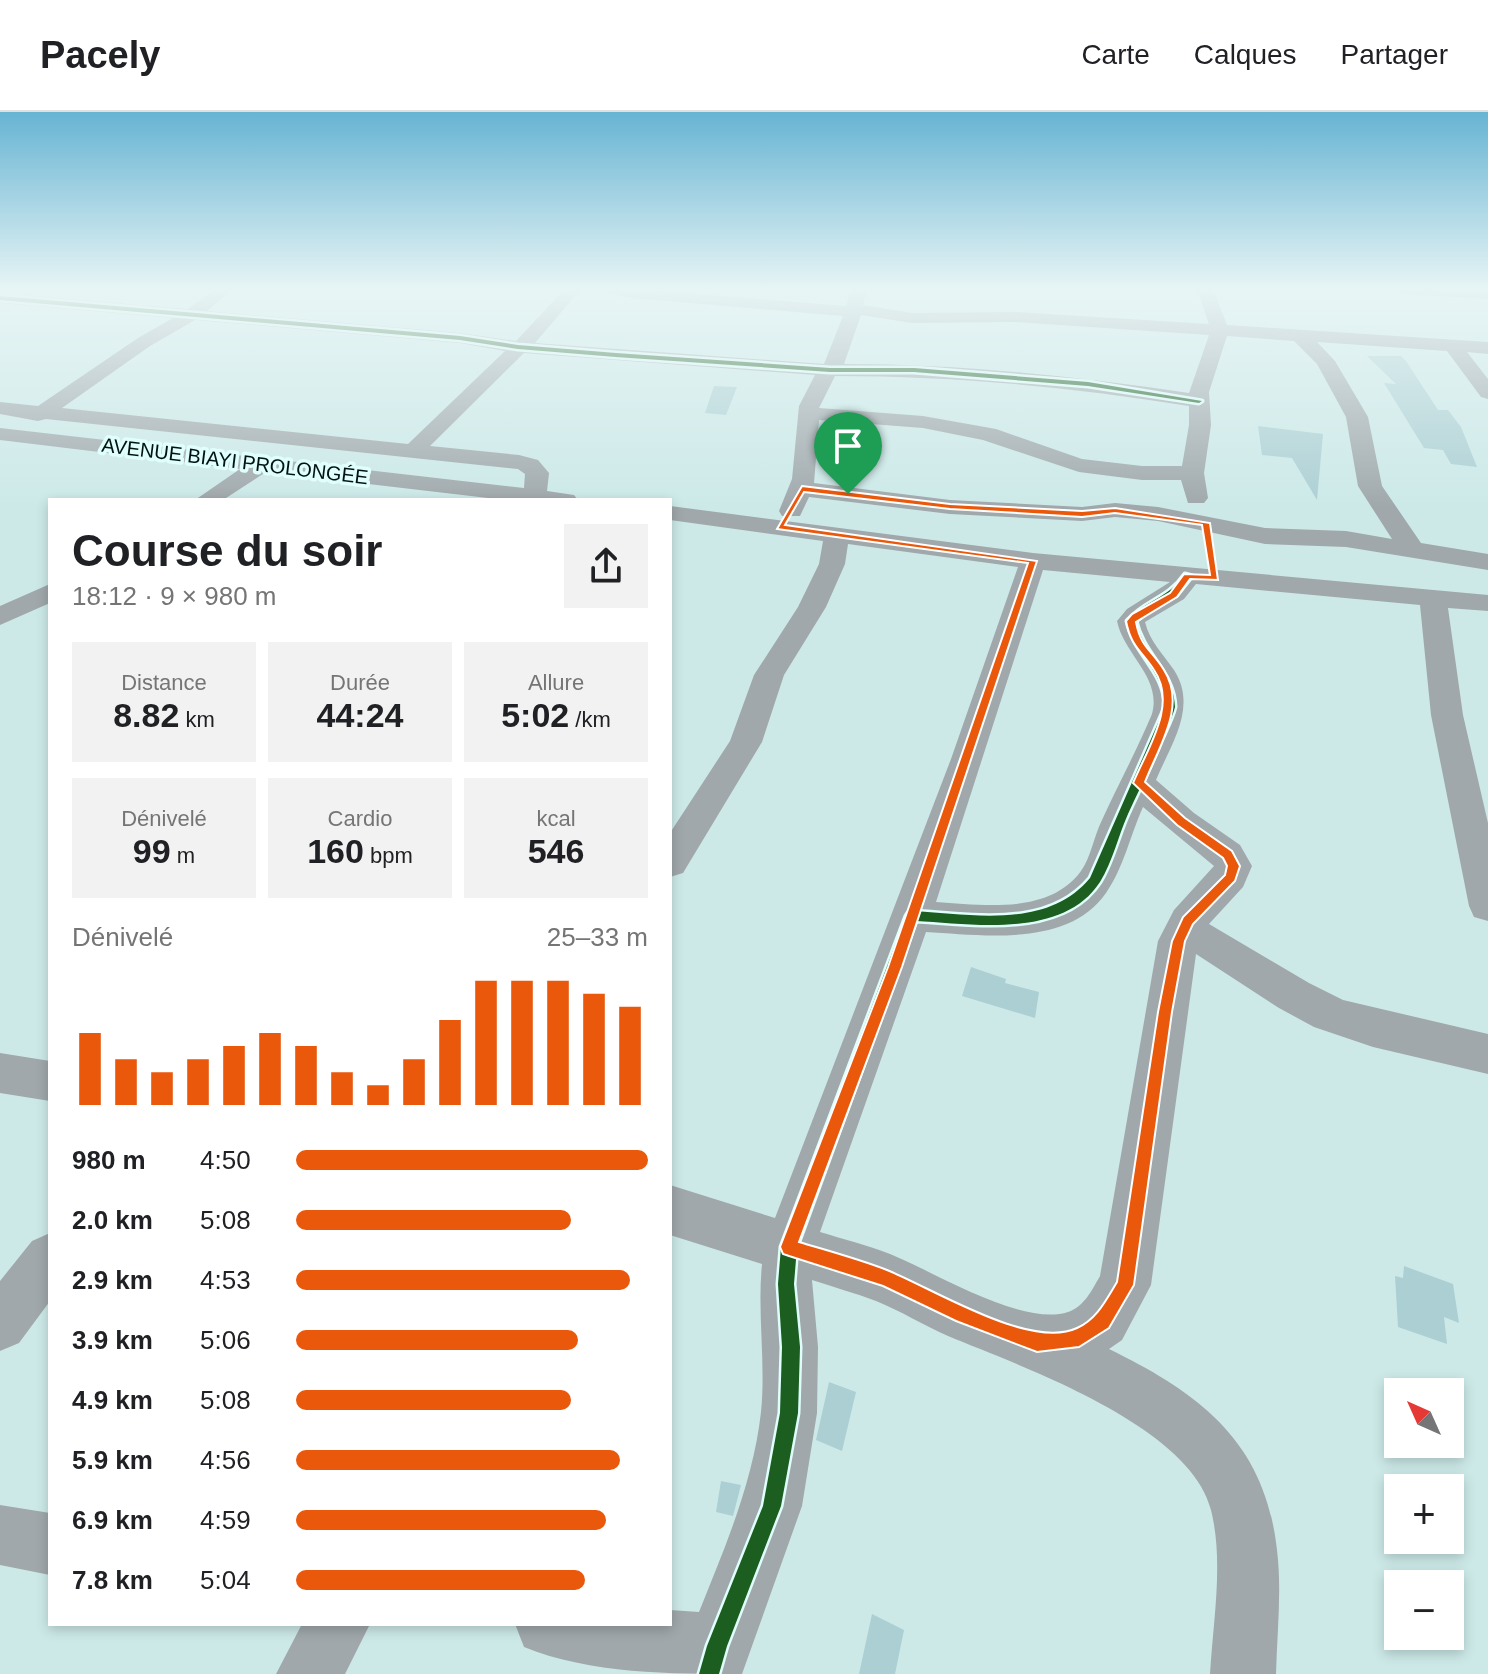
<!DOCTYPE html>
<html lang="fr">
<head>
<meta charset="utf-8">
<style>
  :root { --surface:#fff; --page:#f2f2f2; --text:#202124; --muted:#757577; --line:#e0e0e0; --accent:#ea580c }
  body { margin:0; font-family:Arial,sans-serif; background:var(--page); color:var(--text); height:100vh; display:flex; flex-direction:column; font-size:30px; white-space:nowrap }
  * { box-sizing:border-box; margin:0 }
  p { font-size:26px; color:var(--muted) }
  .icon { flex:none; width:44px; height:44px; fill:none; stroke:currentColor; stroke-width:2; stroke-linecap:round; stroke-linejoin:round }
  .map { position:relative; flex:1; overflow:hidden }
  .panel { position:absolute; left:48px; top:386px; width:624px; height:1128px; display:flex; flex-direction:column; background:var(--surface); border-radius:0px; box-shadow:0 4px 12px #0003 }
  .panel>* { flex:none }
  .needle { width:52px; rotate:315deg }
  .buttons { position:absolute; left:1384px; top:1266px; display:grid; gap:16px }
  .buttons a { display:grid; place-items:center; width:80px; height:80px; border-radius:0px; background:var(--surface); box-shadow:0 4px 12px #0003; font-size:40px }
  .pin { position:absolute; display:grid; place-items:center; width:68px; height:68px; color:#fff; margin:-82px -34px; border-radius:50% 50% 50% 0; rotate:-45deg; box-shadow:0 0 8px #0007 }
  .pin .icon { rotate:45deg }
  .round { display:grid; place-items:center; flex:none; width:84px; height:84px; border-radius:0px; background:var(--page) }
  .headline { display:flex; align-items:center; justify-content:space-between; height:136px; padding:0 24px }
  h1 { font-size:44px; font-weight:800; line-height:60px }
  .stats { display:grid; grid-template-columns:repeat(3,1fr); gap:12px; height:136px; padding:8px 24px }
  .stats div { display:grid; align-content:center; border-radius:0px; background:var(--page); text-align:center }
  .stats b { font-size:34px; font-weight:800 }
  .stats small { font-size:22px; font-weight:400 }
  .stats p { font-size:22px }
  .chart { height:224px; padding:16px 24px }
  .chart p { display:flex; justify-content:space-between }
  .chart svg { width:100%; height:144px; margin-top:8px; stroke:var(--accent); stroke-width:6 }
  ul { padding:0 24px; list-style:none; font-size:26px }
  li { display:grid; grid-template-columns:128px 96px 1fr; align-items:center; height:60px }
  li i { height:20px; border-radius:10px; background:var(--accent) }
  header { display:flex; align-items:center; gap:48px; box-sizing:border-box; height:112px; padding:0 40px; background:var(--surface); border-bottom:2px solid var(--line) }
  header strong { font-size:38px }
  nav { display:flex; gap:44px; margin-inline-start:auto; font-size:28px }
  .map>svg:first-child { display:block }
  .building { fill:#accfd3 }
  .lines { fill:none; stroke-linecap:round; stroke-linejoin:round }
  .minor { fill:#a0a8ac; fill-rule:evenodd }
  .cycleway-casing { stroke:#dffefc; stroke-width:5 }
  .cycleway { fill:#1b5e20; fill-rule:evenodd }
  .route { fill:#ea580c; stroke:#fff; stroke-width:2; fill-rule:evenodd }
  .labels { text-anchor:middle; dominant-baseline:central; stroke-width:7; stroke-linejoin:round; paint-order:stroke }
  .far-street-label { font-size:20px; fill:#011212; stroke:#dffefc }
</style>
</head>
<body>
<header>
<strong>Pacely</strong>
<nav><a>Carte</a><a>Calques</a><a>Partager</a></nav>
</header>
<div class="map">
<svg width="1488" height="1562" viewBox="0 0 1488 1562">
  <rect width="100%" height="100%" fill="#cce9e8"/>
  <path class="building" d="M1367,244H1401L1406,249L1438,298H1448L1461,315L1477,355L1451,352L1443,338L1424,336L1384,271L1396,272Z
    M714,274L737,275L726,303L705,301Z
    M1258,314L1323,322L1317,388L1292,346L1262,343Z
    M971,855L1006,867L1005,871L1039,880L1035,906L962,884Z
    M1404,1154L1453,1172L1459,1211L1444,1205L1447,1232L1398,1215L1395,1164L1403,1166Z
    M829,1270L856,1280L842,1339L816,1328Z
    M721,1369L741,1373L733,1404L716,1400Z
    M872,1502L904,1518L895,1562H859Z"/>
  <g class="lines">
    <path class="minor" d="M215,177H233L207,199L460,221L516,229L565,177H581L535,231L824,252L843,204L631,186L603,180L601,177H637L846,194L851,177H867L863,193L912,201L1016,200L1209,212L1197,177H1213L1227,213L1488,230V242L1467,240L1488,267V287L1481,285L1447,239L1317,230L1335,249L1368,305L1382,374L1421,431L1488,442V458L1346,435L1265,432L1158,409L1115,405L1082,409L950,402L809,385L800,404H782L779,399L792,367L799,294L815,263L524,241L430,334L519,343L538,348L549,361L547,379L574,383L578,388H505L266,360L223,388H195L240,357L0,328V316L524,376L525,362L518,357L46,307L38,309L0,302V290L38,294L138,226L173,206L0,191V181L188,197ZM861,203L912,211L1016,210L1209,223L1189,281C1074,264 960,252 844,252ZM195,208L460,231L505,239L408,332L62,296L150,234ZM1227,224L1294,229L1317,252L1346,305L1358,374L1392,427L1346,419L1265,416L1158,395L1115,391L1082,395L950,388L814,371L819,308L923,316L983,328L1079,360L1142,368H1181L1188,391H1204L1208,386L1204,361L1211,313L1209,280ZM835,264C954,264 1071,275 1189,294V313L1182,354H1142L1082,347L996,317L923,304L819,296Z
      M1397,177H1488V187L1405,182Z
      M670,394L1033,441L1488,483V499L1448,496L1463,603L1488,711V809L1474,805L1469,794L1431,603L1420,493L1196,472L1184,487L1145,510C1150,530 1163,542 1174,558C1198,595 1171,632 1156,668L1194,701L1240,733L1252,754L1243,775L1209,812L1309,871L1343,888L1488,922V962L1373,935L1314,915L1279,896L1196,842L1151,1173L1122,1228L1109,1237C1201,1282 1265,1330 1277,1438C1282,1479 1277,1521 1276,1562H1210C1213,1509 1224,1450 1211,1398C1190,1313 1020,1254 948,1224C923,1213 901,1199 876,1189C855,1181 833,1175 812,1168L818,1235L817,1301L802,1394L742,1562C672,1562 590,1562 524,1535L515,1512H670V1498L699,1500C725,1435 753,1371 761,1300C766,1251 757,1201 762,1152L670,1123V1073L775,1106L951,647L1018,455L848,432L845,452L826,495L784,563L762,630L683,761L670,765V721L730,629L754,563L798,495L819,452L823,429L670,408ZM1043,458L1170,470L1127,497L1117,509C1124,543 1162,565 1152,602C1137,638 1118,673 1102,708C1094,724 1091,745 1081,759C1049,803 983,793 936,790ZM1143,695L1214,754L1174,798L1158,829L1100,1164C1092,1178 1084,1195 1068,1200C1022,1215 935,1160 890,1142C867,1133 843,1127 820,1120L926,820C982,823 1068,836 1106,781C1124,755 1130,724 1143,695Z
      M50,472V491L0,513V494Z
      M0,941L50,949V989L0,981Z
      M50,1121V1189L19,1231L0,1239V1169L32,1129Z
      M0,1393L50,1401V1463L0,1453Z
      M302,1512H370L345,1562H276Z"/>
    <g class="cycleway-casing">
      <path id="cycleway" d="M0,184L460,224L518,233L616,241L830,256H914L1088,270L1202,289L1199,291L1088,274L914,260H830L616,245L518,237L460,228L0,188Z
        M1185,462L1192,464L1177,483L1147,500L1136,509C1143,543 1174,559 1175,595C1172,607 1166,618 1161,629C1151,654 1139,678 1128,702C1118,724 1113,749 1100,770C1063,827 973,812 916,809L797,1135L794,1172L800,1235L798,1301L781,1394L727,1534L719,1562H699L707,1534L763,1394L780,1301L782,1235L778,1172L781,1135L906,804L908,801L912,799C971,802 1047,818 1090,766L1165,595C1165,559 1134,543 1127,509C1145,488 1168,487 1185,462Z"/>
    </g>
    <use href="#cycleway" class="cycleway"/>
  </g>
  <linearGradient id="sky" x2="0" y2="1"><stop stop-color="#67b4d3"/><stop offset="0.45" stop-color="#e8f5f5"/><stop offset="1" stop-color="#e8f5f5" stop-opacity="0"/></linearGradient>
  <rect width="1488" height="395" fill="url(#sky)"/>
  <path class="route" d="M802,374L950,392L1082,399L1115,396L1210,411L1218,468L1190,467L1177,485L1136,510C1141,536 1151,537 1164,558C1187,594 1159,634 1145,670L1185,706L1232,739L1240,754L1235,769L1193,812L1185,829L1172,900L1134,1173L1109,1216L1079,1235L1037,1240L956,1209L883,1174L789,1144L783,1142L780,1135L888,855L1028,451L777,417ZM804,380L950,397L1082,405L1115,401L1202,413L1210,463L1184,462L1170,481L1132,502L1126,509C1131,535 1141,538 1154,558C1178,593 1147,637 1133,671L1177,713L1223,746L1227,754L1225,763L1183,805L1172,829L1158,900L1117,1170C1106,1188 1097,1207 1077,1216C1030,1238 934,1177 887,1158C859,1147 829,1139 799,1130L902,855L1037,449L785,413Z"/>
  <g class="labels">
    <g class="far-street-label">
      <text transform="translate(235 349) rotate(7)">AVENUE BIAYI PROLONGÉE</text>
    </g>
  </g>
</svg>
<div class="buttons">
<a><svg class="needle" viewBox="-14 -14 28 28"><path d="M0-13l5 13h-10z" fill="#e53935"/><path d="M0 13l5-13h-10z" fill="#757577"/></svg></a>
<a>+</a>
<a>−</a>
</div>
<div class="pin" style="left:848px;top:382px;background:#1e9e55"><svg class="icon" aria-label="arrive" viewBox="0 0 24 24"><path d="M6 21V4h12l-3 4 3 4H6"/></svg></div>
<section class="panel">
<div class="headline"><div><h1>Course du soir</h1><p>18:12 · 9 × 980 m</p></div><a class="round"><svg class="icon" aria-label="share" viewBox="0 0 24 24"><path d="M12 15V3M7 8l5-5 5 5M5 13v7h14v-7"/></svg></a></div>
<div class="stats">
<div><p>Distance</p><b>8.82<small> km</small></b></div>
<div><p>Durée</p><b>44:24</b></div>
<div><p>Allure</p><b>5:02<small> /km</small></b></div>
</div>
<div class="stats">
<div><p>Dénivelé</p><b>99<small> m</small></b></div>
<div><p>Cardio</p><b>160<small> bpm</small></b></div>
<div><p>kcal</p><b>546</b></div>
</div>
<div class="chart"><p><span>Dénivelé</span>25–33 m</p>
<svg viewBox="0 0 160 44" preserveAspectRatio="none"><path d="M5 44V22M15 44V30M25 44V34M35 44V30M45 44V26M55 44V22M65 44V26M75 44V34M85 44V38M95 44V30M105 44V18M115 44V6M125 44V6M135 44V6M145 44V10M155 44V14"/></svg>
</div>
<ul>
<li><b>980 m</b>4:50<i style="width:100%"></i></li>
<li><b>2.0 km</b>5:08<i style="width:78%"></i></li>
<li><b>2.9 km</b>4:53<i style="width:95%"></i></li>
<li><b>3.9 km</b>5:06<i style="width:80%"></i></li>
<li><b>4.9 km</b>5:08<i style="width:78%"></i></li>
<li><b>5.9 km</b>4:56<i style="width:92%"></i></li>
<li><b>6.9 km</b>4:59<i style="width:88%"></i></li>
<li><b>7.8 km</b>5:04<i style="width:82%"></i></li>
</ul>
</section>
</div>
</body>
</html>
